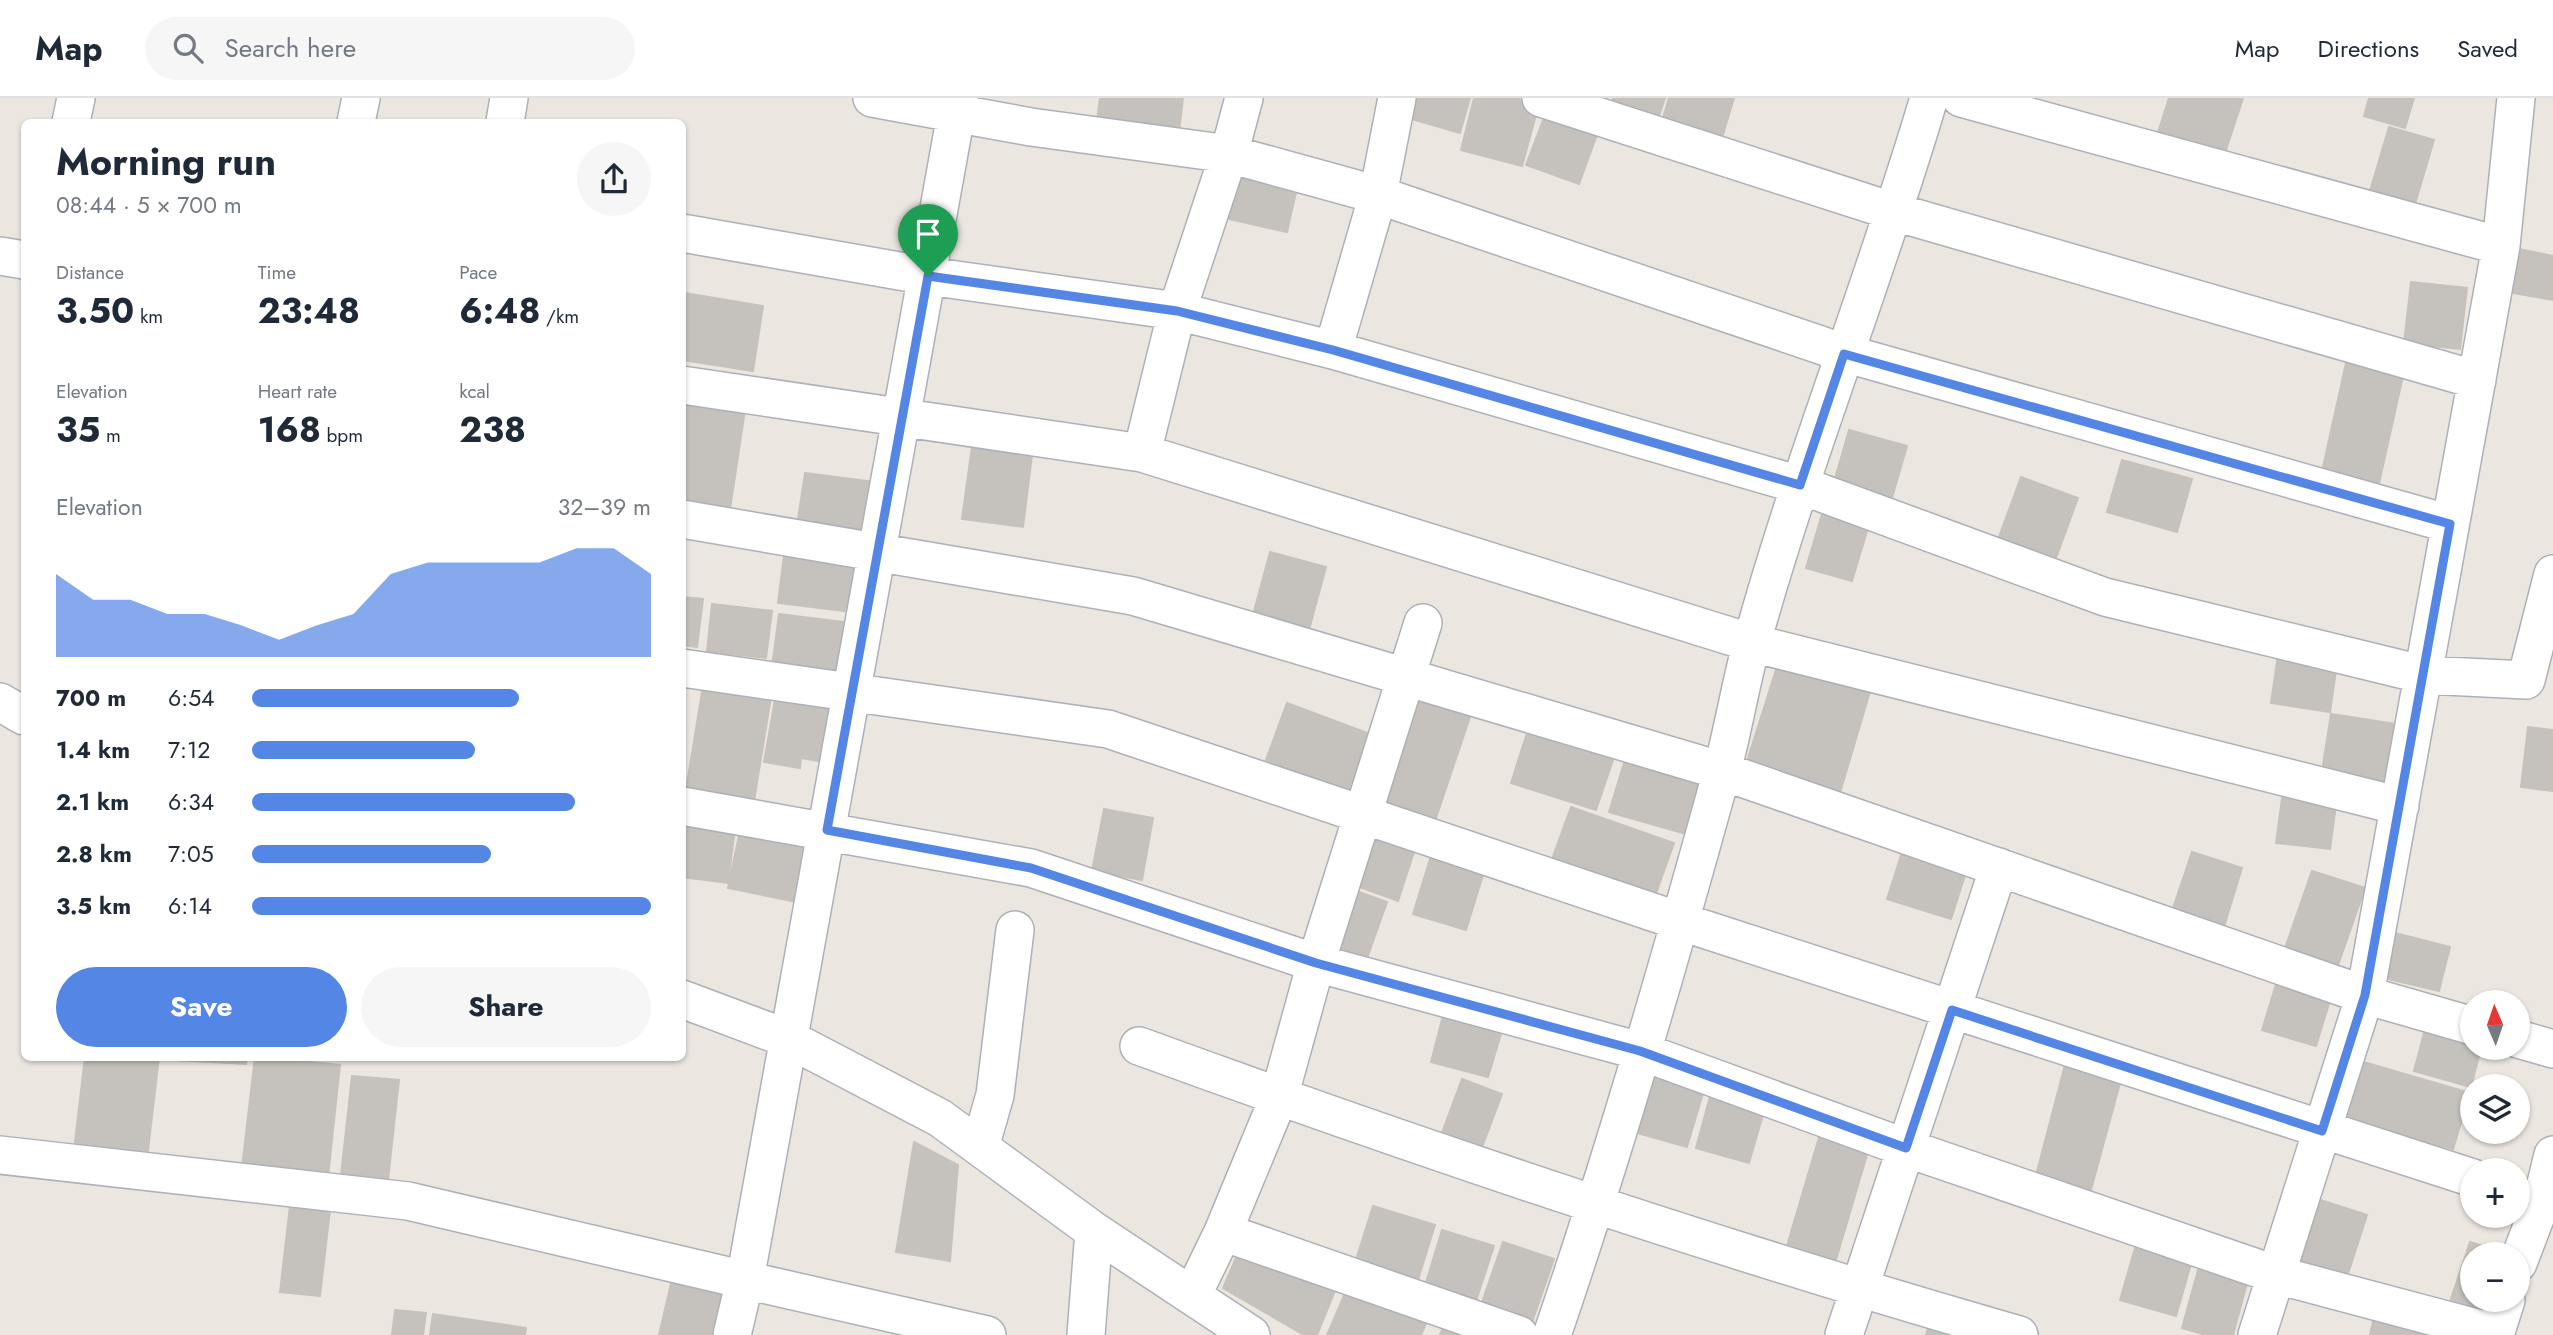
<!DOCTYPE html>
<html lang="en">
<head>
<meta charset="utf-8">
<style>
  :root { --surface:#fff; --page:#f6f6f7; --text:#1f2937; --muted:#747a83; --line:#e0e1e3; --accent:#5486e6 }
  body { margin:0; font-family:Jost,sans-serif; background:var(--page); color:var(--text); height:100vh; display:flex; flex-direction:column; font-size:26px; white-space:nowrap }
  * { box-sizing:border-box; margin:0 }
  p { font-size:23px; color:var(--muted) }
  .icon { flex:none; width:38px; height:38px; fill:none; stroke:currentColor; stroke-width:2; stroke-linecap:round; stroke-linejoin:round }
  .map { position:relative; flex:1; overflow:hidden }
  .drawer { position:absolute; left:21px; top:21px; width:665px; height:942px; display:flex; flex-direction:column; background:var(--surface); border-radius:10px; box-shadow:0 2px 5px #0004 }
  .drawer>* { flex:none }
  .needle { width:46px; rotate:358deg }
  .buttons { position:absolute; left:2460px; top:892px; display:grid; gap:14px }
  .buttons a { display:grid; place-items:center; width:70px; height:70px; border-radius:50%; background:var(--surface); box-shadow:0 2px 5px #0004; font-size:35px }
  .pin { position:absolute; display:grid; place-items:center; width:60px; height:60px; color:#fff; margin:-72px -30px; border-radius:50% 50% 50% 0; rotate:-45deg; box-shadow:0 0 7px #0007 }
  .pin .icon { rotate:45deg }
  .round { display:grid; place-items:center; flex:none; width:74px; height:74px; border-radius:37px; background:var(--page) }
  .overview { display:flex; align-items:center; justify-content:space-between; height:119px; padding:0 35px }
  h1 { font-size:38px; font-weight:700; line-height:52px }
  .stats { display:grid; grid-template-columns:repeat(3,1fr); gap:10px; height:119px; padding:7px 35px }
  .stats div { display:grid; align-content:center }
  .stats b { font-size:35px; font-weight:700 }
  .stats small { font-size:19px; font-weight:400 }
  .stats p { font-size:19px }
  .chart { height:196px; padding:14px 35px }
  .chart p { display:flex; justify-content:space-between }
  .chart svg { width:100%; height:126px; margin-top:7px; fill:var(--accent); opacity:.7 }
  .action { display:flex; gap:14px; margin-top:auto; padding:14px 35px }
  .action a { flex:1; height:80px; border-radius:42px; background:var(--accent); color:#fff; font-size:28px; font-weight:700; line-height:80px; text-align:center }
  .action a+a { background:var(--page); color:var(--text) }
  ul { padding:0 35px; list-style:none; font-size:23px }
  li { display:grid; grid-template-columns:112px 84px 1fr; align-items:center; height:52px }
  li i { height:18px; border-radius:9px; background:var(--accent) }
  header { display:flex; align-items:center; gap:42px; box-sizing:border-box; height:98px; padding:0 35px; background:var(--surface); border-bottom:2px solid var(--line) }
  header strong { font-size:33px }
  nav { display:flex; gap:38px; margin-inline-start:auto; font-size:24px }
  .search { width:490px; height:63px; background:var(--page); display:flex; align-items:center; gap:18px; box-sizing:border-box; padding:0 24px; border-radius:38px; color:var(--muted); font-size:26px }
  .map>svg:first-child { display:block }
  .building { fill:#c5c1bc; stroke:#c8c1ba; stroke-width:2 }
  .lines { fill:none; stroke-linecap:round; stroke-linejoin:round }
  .street-casing { stroke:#adb1b7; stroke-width:40 }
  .street { stroke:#fff; stroke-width:37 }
  .route-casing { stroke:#fff; stroke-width:14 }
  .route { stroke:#5486e6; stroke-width:9 }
</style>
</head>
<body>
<header>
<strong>Map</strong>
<div class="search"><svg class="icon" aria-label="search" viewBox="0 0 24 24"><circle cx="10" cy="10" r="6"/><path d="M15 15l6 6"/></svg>Search here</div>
<nav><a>Map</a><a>Directions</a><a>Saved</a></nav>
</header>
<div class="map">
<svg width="2553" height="1237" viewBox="0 0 2553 1237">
  <rect width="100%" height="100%" fill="#ece6e1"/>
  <path class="building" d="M1100,0H1183L1179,34L1097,23Z
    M1411,0H1470L1460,35L1405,19Z
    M1474,0H1514L1539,6L1522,68L1461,52Z
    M1613,0H1665L1658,21L1611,7Z
    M1669,0H1734L1722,40L1662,23Z
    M2169,0H2243L2221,67L2154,47Z
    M2369,0H2414L2405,30L2364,18Z
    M1550,4L1602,23L1579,86L1526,67Z
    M2389,29L2434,42L2412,116L2367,103Z
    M1235,62L1300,77L1287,134L1220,119Z
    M2510,149L2553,158V202L2501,193Z
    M2411,184L2467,190L2460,251L2404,245Z
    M685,195L763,208L753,273L682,262Z
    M2348,256L2405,269L2378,390L2321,378Z
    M684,295L746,305L729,418L682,412Z
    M1849,332L1907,348L1890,407L1832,391Z
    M973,341L1033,349L1023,429L962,421Z
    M2122,362L2192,381L2177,434L2107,414Z
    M805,375L876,384L868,437L797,428Z
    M2021,379L2078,400L2056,460L1999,439Z
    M1825,406L1871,420L1852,483L1806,470Z
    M785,449L859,458L851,514L778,505Z
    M1270,454L1326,469L1309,532L1253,517Z
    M682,499L703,501L697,549L682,547Z
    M712,506L772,513L766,560L707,553Z
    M779,516L844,524L837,577L772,569Z
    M2279,550L2338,559L2330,614L2271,605Z
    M1780,559L1872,587L1839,698L1744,673Z
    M703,588L771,599L753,709L685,698Z
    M776,596L840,606L830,665L801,660L800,670L764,664Z
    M1417,598L1471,616L1434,726L1379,708Z
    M1287,605L1373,637L1351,694L1266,662Z
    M2331,616L2397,626L2387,689L2321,679Z
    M2528,629L2553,632V693L2521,689Z
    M1528,632L1614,659L1596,712L1511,685Z
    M1628,652L1704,675L1686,736L1609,714Z
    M2283,693L2337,700L2330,751L2276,745Z
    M1571,709L1674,745L1654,801L1551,764Z
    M1104,711L1153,720L1142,782L1092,773Z
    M682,715L736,722L728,785L682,779Z
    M741,728L815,744L802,805L728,790Z
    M1369,730L1417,745L1398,803L1351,786Z
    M1434,748L1487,764L1466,832L1413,816Z
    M1904,748L1968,768L1951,821L1887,801Z
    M2192,754L2242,770L2223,832L2171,816Z
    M2312,773L2365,790L2337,870L2284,853Z
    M1351,791L1387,804L1366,863L1329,850Z
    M2391,834L2450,849L2439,893L2380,879Z
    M2278,880L2332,896L2316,948L2262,932Z
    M1445,910L1504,926L1488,979L1431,964Z
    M2428,920L2473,932V950H2481L2471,989L2414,973Z
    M85,959H159L147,1061L74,1052Z
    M174,959H247L246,966L174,962Z
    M255,959L340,967L328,1079L242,1069Z
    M2066,963L2122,978L2089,1099L2034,1085Z
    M2360,963L2470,995L2453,1051L2342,1019Z
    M1653,970L1706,985L1687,1049L1634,1034Z
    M352,978L399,982L388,1082L341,1077Z
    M1462,981L1502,996L1479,1057L1439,1043Z
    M1712,991L1766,1006L1749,1065L1696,1050Z
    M1820,1036L1869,1050L1833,1172L1784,1158Z
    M914,1044L958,1067L950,1163L896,1154Z
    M291,1099L331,1103L320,1198L280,1194Z
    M2311,1099L2367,1117L2347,1179L2291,1161Z
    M1373,1108L1435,1127L1417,1185L1355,1165Z
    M1442,1132L1494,1148L1475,1206L1424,1191Z
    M2137,1143L2193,1159L2176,1218L2120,1202Z
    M1503,1144L1554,1161L1531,1227L1480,1210Z
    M2470,1144L2511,1157H2473V1202H2500L2494,1221L2449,1207Z
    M1239,1153L1338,1185L1317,1237H1304L1223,1190Z
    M2200,1165L2249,1178L2233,1237H2206L2182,1230Z
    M673,1177L731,1191L719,1237H659Z
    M1349,1186L1431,1214L1421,1237H1327Z
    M2376,1210L2436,1237H2370Z
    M395,1212L426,1215L423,1237H392Z
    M433,1216L526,1230L525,1237H430Z
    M1448,1217L1492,1237H1440Z
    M1930,1223L1976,1237H1926Z"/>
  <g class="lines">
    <g class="street-casing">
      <path id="street" d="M872,0L1031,29L1229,56L1378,97L1844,255L2450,426
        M1541,0L1895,114L2477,282
        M1961,0L2501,148
        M71,24L76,0
        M356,24L361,0
        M505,24L509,0
        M682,135L928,178L1177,213L1333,252L1800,387L2105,499L2425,577L2526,582L2553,476
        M0,158L24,162
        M1333,252L1378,97L1397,0
        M682,287L1142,355L1752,545L2400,708
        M1142,355L1177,213L1229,56L1244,0
        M682,421L1133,498L1722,673L2365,897L2473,928
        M682,570L1108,631L1679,823L2473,1080
        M0,604L24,618
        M682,708L1031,770L1316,865L1640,953L1906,1050L2277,1177L2495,1235
        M682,901L789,941L940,1020L1094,1133L1251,1237
        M2518,941L2553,951
        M1139,948C1430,1054 1722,1152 2019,1237
        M980,1049L995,997L1015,832
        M0,1057L408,1103L745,1182L959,0
        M1223,1134L1519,1237
        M2518,1165L2542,1102L2553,1057
        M1192,1198L1223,1134L1279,999L1316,865L1423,525
        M732,1237L745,1182L987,1237
        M1086,1237L1094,1133
        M1552,1237C1615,1053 1669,865 1721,677C1733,633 1740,588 1752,544C1803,360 1875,183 1929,0
        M1844,1237L1999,769
        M2257,1237L2365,897L2501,148L2516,0
        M2495,1237L2506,1202"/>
    </g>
    <use href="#street" class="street"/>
  </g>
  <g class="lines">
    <g class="route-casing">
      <path id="route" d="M928,178L1177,213L1333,252L1800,387L1844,256L2450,426L2365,897L2322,1033L1952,912L1906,1050L1640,953L1316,865L1031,770L827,732Z"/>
    </g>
    <use href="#route" class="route"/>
  </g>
</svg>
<div class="buttons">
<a><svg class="needle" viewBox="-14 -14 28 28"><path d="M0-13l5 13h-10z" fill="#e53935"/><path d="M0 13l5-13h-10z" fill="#747a83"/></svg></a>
<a><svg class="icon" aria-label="layers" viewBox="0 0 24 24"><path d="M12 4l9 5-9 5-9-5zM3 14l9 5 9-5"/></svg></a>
<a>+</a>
<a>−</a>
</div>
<div class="pin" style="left:928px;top:178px;background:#1e9e55"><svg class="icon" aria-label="arrive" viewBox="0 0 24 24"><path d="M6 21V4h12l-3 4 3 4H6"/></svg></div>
<section class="drawer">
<div class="overview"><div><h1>Morning run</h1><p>08:44 · 5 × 700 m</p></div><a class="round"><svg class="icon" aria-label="share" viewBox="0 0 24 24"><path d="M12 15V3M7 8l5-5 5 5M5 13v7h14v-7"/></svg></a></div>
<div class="stats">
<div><p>Distance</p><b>3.50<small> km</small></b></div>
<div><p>Time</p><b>23:48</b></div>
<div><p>Pace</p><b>6:48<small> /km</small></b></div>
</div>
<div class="stats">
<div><p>Elevation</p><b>35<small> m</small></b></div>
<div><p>Heart rate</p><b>168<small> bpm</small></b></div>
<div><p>kcal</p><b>238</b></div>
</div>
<div class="chart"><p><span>Elevation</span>32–39 m</p>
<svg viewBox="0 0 160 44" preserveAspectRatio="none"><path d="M0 44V15L10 24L20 24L30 29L40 29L50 33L60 38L70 33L80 29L90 15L100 11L110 11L120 11L130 11L140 6L150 6L160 15V44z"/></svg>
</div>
<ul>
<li><b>700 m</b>6:54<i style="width:67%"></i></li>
<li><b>1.4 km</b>7:12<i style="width:56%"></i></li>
<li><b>2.1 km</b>6:34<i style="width:81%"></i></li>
<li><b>2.8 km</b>7:05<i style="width:60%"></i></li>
<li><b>3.5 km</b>6:14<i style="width:100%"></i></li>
</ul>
<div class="action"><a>Save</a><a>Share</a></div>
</section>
</div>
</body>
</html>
